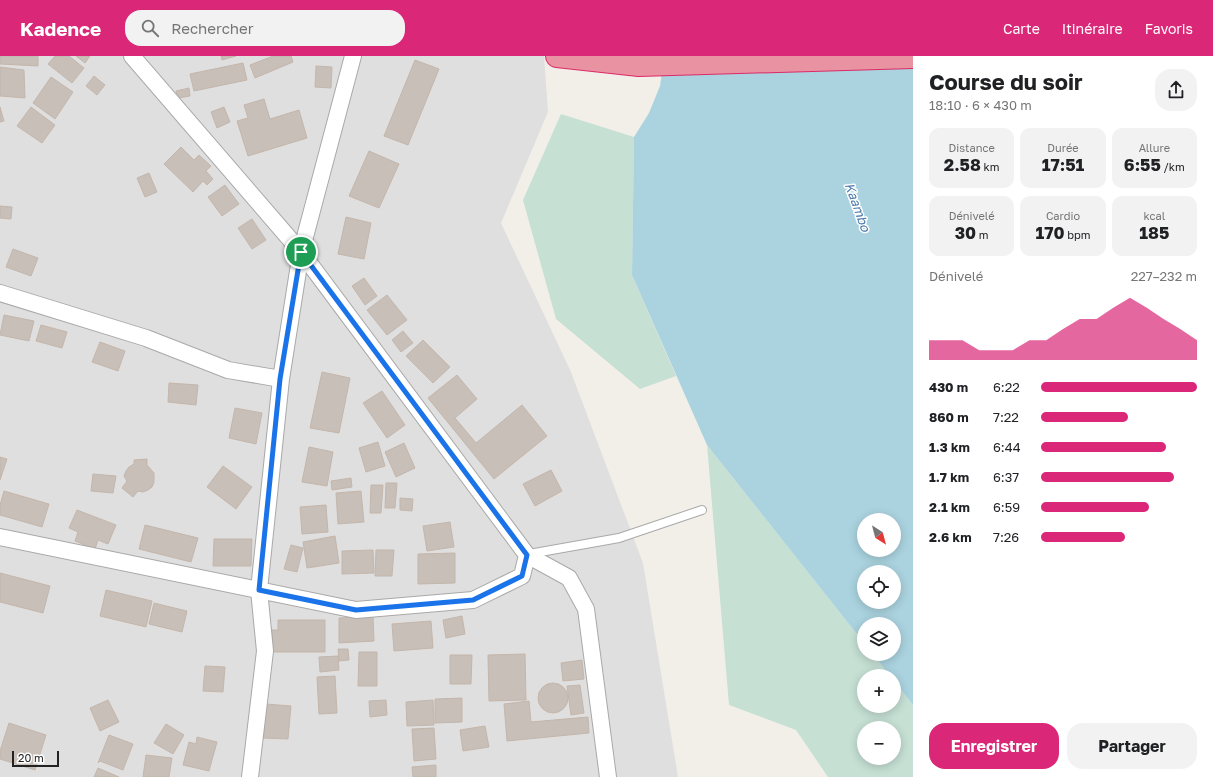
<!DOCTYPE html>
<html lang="fr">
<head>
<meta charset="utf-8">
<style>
  :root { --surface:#fff; --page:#f2f2f2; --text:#202124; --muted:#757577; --accent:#db2777 }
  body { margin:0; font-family:"Golos Text",sans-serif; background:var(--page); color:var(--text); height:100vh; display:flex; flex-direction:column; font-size:15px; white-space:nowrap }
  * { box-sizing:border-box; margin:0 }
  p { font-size:13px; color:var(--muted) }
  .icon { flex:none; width:22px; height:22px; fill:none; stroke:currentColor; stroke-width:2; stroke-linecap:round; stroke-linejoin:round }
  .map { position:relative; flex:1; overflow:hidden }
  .panel { display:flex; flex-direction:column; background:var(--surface); width:300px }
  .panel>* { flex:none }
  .needle { width:26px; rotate:144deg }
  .fabs { position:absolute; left:857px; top:457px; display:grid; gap:8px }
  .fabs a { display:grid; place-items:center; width:44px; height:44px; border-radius:50%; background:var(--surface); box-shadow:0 2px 10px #0003; font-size:20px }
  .scale { position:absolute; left:12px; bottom:10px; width:47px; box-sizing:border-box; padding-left:4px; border:2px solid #222; border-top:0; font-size:11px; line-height:14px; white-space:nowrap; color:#222; -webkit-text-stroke:3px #fff; paint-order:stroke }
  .pin { position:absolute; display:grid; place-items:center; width:34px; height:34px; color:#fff; margin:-17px; border:2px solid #fff; border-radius:50%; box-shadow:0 1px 4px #0007 }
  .round { display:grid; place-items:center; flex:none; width:42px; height:42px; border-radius:16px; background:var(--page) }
  .headline { display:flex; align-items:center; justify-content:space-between; height:68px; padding:0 16px }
  h1 { font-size:22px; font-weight:700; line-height:30px }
  .figures { display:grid; grid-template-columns:repeat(3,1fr); gap:6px; height:68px; padding:4px 16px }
  .figures div { display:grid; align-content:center; border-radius:10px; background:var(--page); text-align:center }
  .figures b { font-size:17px; font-weight:700 }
  .figures small { font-size:11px; font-weight:400 }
  .figures p { font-size:11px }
  .chart { height:112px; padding:8px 16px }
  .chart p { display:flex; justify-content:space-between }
  .chart svg { width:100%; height:72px; margin-top:4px; fill:var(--accent); opacity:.7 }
  .primary-button { display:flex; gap:8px; margin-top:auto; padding:8px 16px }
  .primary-button a { flex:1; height:46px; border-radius:16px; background:var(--accent); color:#fff; font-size:16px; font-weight:700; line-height:46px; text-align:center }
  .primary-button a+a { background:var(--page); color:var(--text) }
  ul { padding:0 16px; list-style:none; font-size:13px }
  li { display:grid; grid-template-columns:64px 48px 1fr; align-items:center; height:30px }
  li i { height:10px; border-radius:5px; background:var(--accent) }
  header { display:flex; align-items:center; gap:24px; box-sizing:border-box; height:56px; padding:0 20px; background:var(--accent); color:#fff }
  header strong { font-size:19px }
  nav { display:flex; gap:22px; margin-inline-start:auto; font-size:14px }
  .search { width:280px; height:36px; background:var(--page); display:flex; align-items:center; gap:10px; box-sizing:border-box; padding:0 14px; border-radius:16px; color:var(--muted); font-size:15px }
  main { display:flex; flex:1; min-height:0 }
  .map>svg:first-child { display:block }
  .residential { fill:#e0dfdf }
  .wetland { fill:#c6e0d4; fill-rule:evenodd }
  .water { fill:#aad3df; fill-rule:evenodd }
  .building { fill:#c7bfb8; stroke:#c4b6ab }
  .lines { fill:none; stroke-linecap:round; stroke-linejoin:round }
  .lane-casing { stroke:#a9a9a9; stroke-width:10 }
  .street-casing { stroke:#a9a9a9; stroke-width:18 }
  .highway-casing { stroke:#dc2a67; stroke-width:24 }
  .lane { stroke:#fff; stroke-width:8 }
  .street { stroke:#fff; stroke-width:16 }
  .highway { stroke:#e892a2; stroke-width:22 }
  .route-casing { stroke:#fff; stroke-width:8 }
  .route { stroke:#1a73e8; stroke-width:5 }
  .labels { text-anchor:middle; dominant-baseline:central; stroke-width:3; stroke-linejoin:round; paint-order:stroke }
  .water-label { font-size:13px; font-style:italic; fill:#4a7aab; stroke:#fff }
</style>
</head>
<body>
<header>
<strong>Kadence</strong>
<div class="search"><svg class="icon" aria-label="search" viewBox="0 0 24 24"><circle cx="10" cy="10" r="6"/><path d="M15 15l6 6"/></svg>Rechercher</div>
<nav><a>Carte</a><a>Itinéraire</a><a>Favoris</a></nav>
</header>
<main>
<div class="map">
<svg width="913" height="721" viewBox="0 0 913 721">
  <rect width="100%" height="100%" fill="#f2efe9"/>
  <path class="residential" d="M0,0H544L548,56L501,167L571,316L643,507L678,721H0Z"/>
  <path class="wetland" d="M561,58L634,81L632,219L676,320L640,333L556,263L523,144Z
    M707,389L864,587V598H873L890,620H864V650H894V625L913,649V721H828L796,674L729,649ZM864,672H894V702H864Z"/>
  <path class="water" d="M913,0V649L894,625V620H890L873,598H894V568H864V587L707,389L632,219L634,81L649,57L660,30L663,9ZM864,464H894V494H864ZM864,516H894V546H864Z"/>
  <path class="building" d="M0,0H38V10L0,8Z
    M55,0H69L84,12L72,27L48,8Z
    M76,0H90L85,7Z
    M221,0H236L222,4Z
    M273,0H291L293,6L255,22L250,9Z
    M415,4L439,13L408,89L384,80Z
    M243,7L247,24L194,35L190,18Z
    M316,10L332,11L331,32L315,31Z
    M0,11L24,14L25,42L0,40Z
    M94,20L105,29L97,39L86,30Z
    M51,21L73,36L55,63L33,47Z
    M189,32L190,40L178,42L176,35Z
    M264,43L270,63L299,54L307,82L248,100L237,65L248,62L244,49Z
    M0,51L4,65L0,66Z
    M31,51L55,69L42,87L17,70Z
    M224,51L230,66L217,72L211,56Z
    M181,91L194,104L199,99L211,110L206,115L213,123L207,129L203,125L193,136L164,108Z
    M369,95L399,108L379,152L349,140Z
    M149,117L157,136L145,141L137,122Z
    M225,129L239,148L222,160L208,141Z
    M0,150L12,151L11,163L0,162Z
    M346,161L371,167L364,203L338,198Z
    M252,163L266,184L252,193L238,172Z
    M13,193L38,202L31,220L6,211Z
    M364,222L377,240L365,249L352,230Z
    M387,239L407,264L387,279L367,254Z
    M4,259L34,265L29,285L0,279Z
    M41,269L67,276L62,292L36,285Z
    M403,275L413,287L401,296L392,284Z
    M423,284L450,311L433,327L406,300Z
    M100,286L125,295L118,315L92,306Z
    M322,316L350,322L339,377L310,372Z
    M457,319L477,343L455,362L476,387L522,349L547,380L494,423L428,342Z
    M169,327L198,329L196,349L168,346Z
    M382,335L405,369L387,382L363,347Z
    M235,352L262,357L256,388L229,382Z
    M378,386L385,410L366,416L359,392Z
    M404,387L415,412L396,421L385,396Z
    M309,391L333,396L327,430L302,426Z
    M0,401L7,403L0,424Z
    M147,403V409L154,417V426L152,431L148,434L143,436L138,435L133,441L122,432L127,425L124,420L126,415L129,411L134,408V404Z
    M223,410L252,431L236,453L207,431Z
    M551,414L562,435L535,450L523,428Z
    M93,418L116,420L113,437L91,435Z
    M351,422L352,431L332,434L331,425Z
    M386,427H397L395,452H385Z
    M371,429H383L381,457H370Z
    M4,435L49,448L42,471L0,459V449Z
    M361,435L364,466L338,468L336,437Z
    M400,442L413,443L412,455L400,454Z
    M326,449L328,476L302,478L300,451Z
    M77,454L116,469L108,488L98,484L95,493L75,485L78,476L69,472Z
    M450,466L454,491L427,495L423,470Z
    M145,469L198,482L191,506L139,493Z
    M335,480L339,507L307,512L303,486Z
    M214,483H252L251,510H213Z
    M291,489L303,492L297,516L284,513Z
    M373,494L374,517L342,518V495Z
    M376,494H394L392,520H375Z
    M455,497V527L418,528V498Z
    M0,517L50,530L43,557L0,546Z
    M106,534L152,545L146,571L100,560Z
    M154,547L187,555L182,576L149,568Z
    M373,560L374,585L339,587V562Z
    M462,560L465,578L446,582L443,564Z
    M278,564H325V596H272V574H278Z
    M431,565L433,592L394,595L392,568Z
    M338,593H348L349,604L339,605Z
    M359,596H377V630H358Z
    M525,598L526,644L489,645L488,599Z
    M450,599H472L471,628H450Z
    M338,600L339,614L320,616L319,601Z
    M582,604L584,623L563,625L561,607Z
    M205,610L225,611L223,636L203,635Z
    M335,620L337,657L319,658L317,621Z
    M538 642a15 15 0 1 1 30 0a15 15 0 1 1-30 0Z
    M580,629L584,657L571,659L567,630Z
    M462,642V666L435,667V643Z
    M108,644L119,666L100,675L90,652Z
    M386,644L387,659L370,661L369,645Z
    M433,644L434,669L407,670L406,646Z
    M529,645L531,666L588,661L589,677L507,685L504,648Z
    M266,648L291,650L288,683L263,682Z
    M9,667L46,679L35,714L0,703V695Z
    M166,668L184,679L173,698L154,687Z
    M485,670L489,691L463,695L460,674Z
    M434,672L436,703L414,705L412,673Z
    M109,679L133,688L123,714L100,705L98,707Z
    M197,681L217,686L209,715L183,709L189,686L196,688Z
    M146,699L172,702L169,721H143Z
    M436,709V721H413L412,711Z
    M98,712L119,721H94Z"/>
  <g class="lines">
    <g class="lane-casing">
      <path id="lane" d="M529,498L619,482L702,454"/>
    </g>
    <g class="street-casing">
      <path id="street" d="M0,237L146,282L228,314L281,323
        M0,481L356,554L473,544L522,520L527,499L301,196L132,0
        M527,499L569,522L586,553L608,721
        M250,721L265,595L259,534L281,323L301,196L353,0"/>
    </g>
    <g class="highway-casing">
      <path id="highway" d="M557,0L639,9L913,1"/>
    </g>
    <use href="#lane" class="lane"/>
    <use href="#street" class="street"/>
    <use href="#highway" class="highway"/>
  </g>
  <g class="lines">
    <g class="route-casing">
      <path id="route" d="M301,196L527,499L522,520L473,544L356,554L259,534L280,323Z"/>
    </g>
    <use href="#route" class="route"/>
  </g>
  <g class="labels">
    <g class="water-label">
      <text transform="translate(858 151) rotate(70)">Kaambo</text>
    </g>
  </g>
</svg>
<div class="fabs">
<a><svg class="needle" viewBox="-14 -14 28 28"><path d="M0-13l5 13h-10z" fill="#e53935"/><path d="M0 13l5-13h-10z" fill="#757577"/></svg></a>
<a><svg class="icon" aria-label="locate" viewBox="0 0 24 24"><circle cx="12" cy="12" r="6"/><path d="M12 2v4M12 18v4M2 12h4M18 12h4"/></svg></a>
<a><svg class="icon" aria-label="layers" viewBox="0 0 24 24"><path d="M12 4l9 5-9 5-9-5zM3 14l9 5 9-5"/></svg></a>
<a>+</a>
<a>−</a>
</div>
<div class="scale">20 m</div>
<div class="pin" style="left:301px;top:196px;background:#1e9e55"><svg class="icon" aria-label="arrive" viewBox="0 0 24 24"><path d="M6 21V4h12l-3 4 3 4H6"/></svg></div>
</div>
<section class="panel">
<div class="headline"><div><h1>Course du soir</h1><p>18:10 · 6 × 430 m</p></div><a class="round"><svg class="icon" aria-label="share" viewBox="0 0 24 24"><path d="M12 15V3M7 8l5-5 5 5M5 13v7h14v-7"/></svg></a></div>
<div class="figures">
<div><p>Distance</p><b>2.58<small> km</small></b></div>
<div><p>Durée</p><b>17:51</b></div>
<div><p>Allure</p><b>6:55<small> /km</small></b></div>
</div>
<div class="figures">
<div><p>Dénivelé</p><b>30<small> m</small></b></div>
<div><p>Cardio</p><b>170<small> bpm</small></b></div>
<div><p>kcal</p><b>185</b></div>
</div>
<div class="chart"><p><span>Dénivelé</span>227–232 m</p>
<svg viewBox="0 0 160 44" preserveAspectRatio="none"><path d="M0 44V32L10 32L20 32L30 38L40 38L50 38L60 32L70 32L80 25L90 19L100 19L110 12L120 6L130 12L140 19L150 25L160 32V44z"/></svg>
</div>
<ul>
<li><b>430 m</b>6:22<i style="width:100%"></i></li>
<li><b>860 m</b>7:22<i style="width:56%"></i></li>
<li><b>1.3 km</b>6:44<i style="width:80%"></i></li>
<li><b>1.7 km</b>6:37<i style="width:85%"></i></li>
<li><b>2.1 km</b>6:59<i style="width:69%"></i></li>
<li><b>2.6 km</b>7:26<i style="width:54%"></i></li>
</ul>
<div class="primary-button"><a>Enregistrer</a><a>Partager</a></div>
</section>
</main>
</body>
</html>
